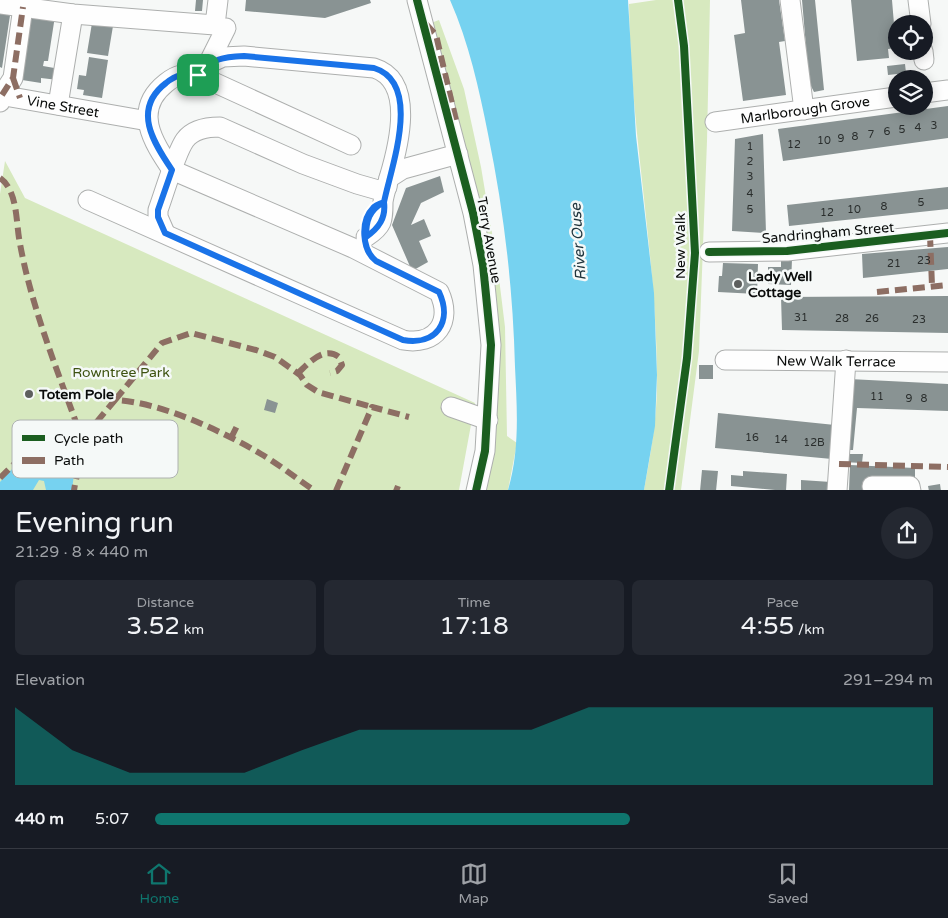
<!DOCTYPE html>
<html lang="en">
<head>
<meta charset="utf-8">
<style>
  :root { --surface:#171b24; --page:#242831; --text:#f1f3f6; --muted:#9ea1a6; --line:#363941; --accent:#0f766e }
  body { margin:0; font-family:"Varela Round",sans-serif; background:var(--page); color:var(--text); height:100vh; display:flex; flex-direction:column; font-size:19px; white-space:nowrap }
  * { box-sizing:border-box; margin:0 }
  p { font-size:16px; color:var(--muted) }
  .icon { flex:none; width:28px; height:28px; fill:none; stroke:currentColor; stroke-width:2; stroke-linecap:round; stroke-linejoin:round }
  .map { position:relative; height:490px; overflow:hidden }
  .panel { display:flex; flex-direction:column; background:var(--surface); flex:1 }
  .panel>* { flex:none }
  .buttons { position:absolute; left:888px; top:15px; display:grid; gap:10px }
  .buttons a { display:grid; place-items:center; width:45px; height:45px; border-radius:50%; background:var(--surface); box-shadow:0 2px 12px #0003; font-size:25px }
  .pin { position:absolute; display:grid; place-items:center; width:42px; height:42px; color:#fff; margin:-21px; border-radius:10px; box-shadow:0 2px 8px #0006 }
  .round { display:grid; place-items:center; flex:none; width:52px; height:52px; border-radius:26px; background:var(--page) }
  .head { display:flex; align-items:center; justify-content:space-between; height:85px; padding:0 15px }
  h1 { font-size:28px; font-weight:600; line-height:38px }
  .stats { display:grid; grid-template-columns:repeat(3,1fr); gap:8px; height:85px; padding:5px 15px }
  .stats div { display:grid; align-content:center; border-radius:8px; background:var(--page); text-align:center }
  .stats b { font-size:25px; font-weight:600 }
  .stats small { font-size:14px; font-weight:400 }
  .stats p { font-size:14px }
  .chart { height:140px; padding:10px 15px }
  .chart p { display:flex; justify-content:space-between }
  .chart svg { width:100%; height:90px; margin-top:5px; fill:var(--accent); opacity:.7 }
  ul { padding:0 15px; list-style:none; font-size:16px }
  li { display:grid; grid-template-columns:80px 60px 1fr; align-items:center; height:38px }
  li i { height:12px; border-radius:6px; background:var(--accent) }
  .dock { display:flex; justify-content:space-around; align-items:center; height:70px; border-top:1px solid var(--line); background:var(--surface); font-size:14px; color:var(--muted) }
  .dock a { display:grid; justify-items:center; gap:2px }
  .dock .on { color:var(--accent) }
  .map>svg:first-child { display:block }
  .green { fill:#d7e9bf }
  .water { fill:#76d2f0 }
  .building { fill:#899393 }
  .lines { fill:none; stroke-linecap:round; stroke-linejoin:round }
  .minor-casing { stroke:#adafae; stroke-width:21 }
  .minor { stroke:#fefefe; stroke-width:19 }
  .quiet { stroke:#8d6e63; stroke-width:6; stroke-dasharray:12 6; stroke-linecap:butt }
  .cycleway-casing { stroke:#f5f9f8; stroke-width:11 }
  .cycleway { stroke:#1b5e20; stroke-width:8 }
  .route-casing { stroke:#fff; stroke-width:10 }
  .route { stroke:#1a73e8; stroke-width:6 }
  .poi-dot { fill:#5d5f5e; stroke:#f5f9f8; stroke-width:2 }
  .labels { text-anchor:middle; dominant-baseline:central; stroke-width:5; stroke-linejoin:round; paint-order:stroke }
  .number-label { font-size:11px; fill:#2a2e2d }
  .street-label { font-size:14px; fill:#0a0c0b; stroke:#f5f9f8 }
  .poi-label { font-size:14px; font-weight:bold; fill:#0a0c0b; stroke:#f5f9f8; text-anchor:start }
  .park-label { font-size:14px; fill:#3d5210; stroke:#f5f9f8 }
  .water-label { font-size:15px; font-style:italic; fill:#1f343d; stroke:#f5f9f8 }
  .key { fill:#f5f9f8; stroke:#aeb2b1; stroke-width:1 }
  .key-label { font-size:14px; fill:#0a0c0b }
</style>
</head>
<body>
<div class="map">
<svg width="948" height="491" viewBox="0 0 948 491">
  <rect width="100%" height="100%" fill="#f6f8f7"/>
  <path class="green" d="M656,0H710L707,141L699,351L681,490H644C651,452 658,413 657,374C656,250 630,128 629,4Z
    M439,20L464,89L481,167L494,245L484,248L431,23Z
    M5,161L25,198L475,403L459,490L0,491V194Z
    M497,262L505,327L507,436L517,443L508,490L482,491L488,263Z"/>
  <path class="water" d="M450,0H628L636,136L654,293L657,375L655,426L644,490H508C520,450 517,409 515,367C513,289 504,211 488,134C479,89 469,43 450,0Z
    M65,434L76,437L82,444L75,466L72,490H46L44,481L39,480L33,490H0V482C18,462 39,442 65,434Z"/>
  <path class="building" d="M196,0H203L202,11H195Z
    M246,0H370L371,3L325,18L245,11Z
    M741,0H779L785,41L779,42L786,95L743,101L734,35L745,33Z
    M802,0H815L824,90L814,92L809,82Z
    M851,0H892L896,48L888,49L889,58L857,61Z
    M0,8L11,9L2,68L0,67Z
    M32,13L55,16L48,61H44L43,66L60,69L58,80L41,78V83L22,80Z
    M92,23L113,26L108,56L87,53Z
    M89,57L108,60L102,98L83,95L84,90L77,89L79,75L86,76Z
    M905,64L906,73L888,75L887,66Z
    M948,106V138L783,161L778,129Z
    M763,134L766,233L732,231L735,139Z
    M440,176L444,192L421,203L411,225L424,219L431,236L419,241L428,262L412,271L392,225L406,188Z
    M948,187V209L789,226L787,205Z
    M948,247V269L863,278L862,254Z
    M781,259H792L791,285L768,284V267H781Z
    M723,263L758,264L757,294L718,292L719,276H722Z
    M948,296V333L782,330L781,297Z
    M699,365H713V379H699Z
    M849,379L948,384V411L857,408L853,450H845Z
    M267,399L278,403L275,413L264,410Z
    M718,413L835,425L832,459L715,448Z
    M843,454H863L862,463L843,462Z
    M850,465L915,468V479L866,491H849Z
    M702,470L718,471L716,491H700Z
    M743,471L787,474L786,491L731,486V475L743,476Z
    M801,480L831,482L830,491H801Z
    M940,484L941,491H929L928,486Z"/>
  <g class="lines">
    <g class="minor-casing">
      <g id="minor">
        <path d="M417,0L473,213L483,265L491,345L485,451L476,491"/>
        <path d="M790,0L804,110"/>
        <path d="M918,0L921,24"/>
        <path d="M0,4L73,14L215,25L218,0"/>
        <path d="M923,51L924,60"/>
        <path d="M208,64L226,28"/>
        <path d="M198,75L208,64L223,57L244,56L374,68C416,81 398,148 389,178"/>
        <path d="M924,93L948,90"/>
        <path id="s1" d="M0,95L148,121"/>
        <path d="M0,102L2,95L13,78L23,7"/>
        <path d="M58,105L73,14"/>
        <path id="s2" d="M715,122L896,97"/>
        <path d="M88,200L403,340C436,346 453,322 439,292L353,248L172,170C153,142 132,110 166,83C177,74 185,73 198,75L351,145"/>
        <path d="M165,233L158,217V210C164,194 176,152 185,140C193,129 208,127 220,127L303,164L357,184L378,190L387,187"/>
        <path d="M366,237C383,226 383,221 383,202C384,194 387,186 389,178L403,169L458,154"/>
        <path d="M709,252L787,251L948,233"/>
        <path id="s3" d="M725,360L948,362"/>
        <path d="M451,407L488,420"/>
        <path d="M872,486H910L911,491"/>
        <path d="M837,491L846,360"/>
      </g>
    </g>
    <use href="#minor" class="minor"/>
    <path class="quiet" d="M426,24L436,35L457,125
      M13,78L20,98
      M2,95L13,78L23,7
      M0,178C17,190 16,219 19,238C30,303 55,364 77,425C79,428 83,432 84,435C87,441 75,479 74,491
      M930,235L932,286
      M877,292L948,285
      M298,373C308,364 324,345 339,357L342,365L337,371L330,373
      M115,400L162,343L191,333L256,350L275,357L300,375L307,385L318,392L372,407
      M85,436L115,400C160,402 222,431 261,454C280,465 297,479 315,491
      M231,438L237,426
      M839,464L948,467
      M0,478C16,462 45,431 70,431C74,431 80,434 85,436
      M336,491L372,407L409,417
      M396,491L398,486"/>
    <g class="cycleway-casing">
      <path id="cycleway" d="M417,0L473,213L483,265L491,345L485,451L476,491
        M709,252L787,251L948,233
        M669,491L687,358L695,253L684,46L678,0"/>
    </g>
    <use href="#cycleway" class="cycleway"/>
  </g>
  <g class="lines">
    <g class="route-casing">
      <path id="route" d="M198,75C185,73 177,74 166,83C132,109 153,142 172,170L158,210V217L165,233L403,340C436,346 453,322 439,292L376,261C362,250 360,221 373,208C375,205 381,203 384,202C386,218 379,228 366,237C366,221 369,210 384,202C391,167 423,83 374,68L244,56C222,57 214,58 198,75"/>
    </g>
    <use href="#route" class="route"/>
  </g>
  <g class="poi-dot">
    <circle cx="738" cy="284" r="5"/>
    <circle cx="29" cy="394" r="5"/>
  </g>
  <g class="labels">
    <g class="number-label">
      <text x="934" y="125">3</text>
      <text x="918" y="127">4</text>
      <text x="902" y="129">5</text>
      <text x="887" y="131">6</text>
      <text x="871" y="134">7</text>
      <text x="855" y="136">8</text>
      <text x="841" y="138">9</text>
      <text x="824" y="140">10</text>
      <text x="794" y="144">12</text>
      <text x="750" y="146">1</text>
      <text x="750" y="161">2</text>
      <text x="750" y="176">3</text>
      <text x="750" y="193">4</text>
      <text x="921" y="202">5</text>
      <text x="884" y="206">8</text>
      <text x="750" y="209">5</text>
      <text x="854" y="209">10</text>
      <text x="827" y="212">12</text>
      <text x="924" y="260">23</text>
      <text x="894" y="263">21</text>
      <text x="801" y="317">31</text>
      <text x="842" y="318">28</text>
      <text x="872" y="318">26</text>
      <text x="919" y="319">23</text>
      <text x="877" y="396">11</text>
      <text x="909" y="398">9</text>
      <text x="924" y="398">8</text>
      <text x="752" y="437">16</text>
      <text x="781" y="439">14</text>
      <text x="814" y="442">12B</text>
    </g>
    <g class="street-label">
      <text stroke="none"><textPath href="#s1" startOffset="64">Vine Street</textPath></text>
      <text stroke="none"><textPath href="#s2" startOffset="91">Marlborough Grove</textPath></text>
      <text transform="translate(828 233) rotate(-5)">Sandringham Street</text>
      <text transform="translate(489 240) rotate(80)">Terry Avenue</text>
      <text transform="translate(680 246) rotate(-90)">New Walk</text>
      <text stroke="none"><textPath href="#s3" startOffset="111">New Walk Terrace</textPath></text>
    </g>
    <g class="poi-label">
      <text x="748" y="276">Lady Well<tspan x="748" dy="16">Cottage</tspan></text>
      <text x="39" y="394">Totem Pole</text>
    </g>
    <g class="park-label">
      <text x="121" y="372">Rowntree Park</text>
    </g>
    <g class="water-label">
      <text transform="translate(578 242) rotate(-94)">River Ouse</text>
    </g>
  </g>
  <rect x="12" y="420" width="166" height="58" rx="8" class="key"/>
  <rect x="22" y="435" width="23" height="6" fill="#1b5e20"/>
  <rect x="22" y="457" width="23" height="7" fill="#8d6e63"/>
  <g class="key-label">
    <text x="54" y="443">Cycle path</text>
    <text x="54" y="465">Path</text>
  </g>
</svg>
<div class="buttons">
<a><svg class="icon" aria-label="locate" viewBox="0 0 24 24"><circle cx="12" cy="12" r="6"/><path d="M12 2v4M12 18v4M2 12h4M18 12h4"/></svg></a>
<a><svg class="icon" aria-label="layers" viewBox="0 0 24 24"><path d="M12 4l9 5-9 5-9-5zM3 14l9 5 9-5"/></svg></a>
</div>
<div class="pin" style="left:198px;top:75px;background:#1e9e55"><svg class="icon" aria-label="arrive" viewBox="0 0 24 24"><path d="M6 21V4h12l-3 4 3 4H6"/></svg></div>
</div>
<section class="panel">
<div class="head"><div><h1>Evening run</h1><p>21:29 · 8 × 440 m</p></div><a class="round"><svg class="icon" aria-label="share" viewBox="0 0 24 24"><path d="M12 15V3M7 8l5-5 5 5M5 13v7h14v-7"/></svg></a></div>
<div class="stats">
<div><p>Distance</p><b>3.52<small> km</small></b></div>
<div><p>Time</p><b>17:18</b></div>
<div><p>Pace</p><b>4:55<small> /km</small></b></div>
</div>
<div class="chart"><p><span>Elevation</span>291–294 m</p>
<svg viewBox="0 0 160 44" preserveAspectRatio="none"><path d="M0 44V6L10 27L20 38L30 38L40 38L50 27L60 17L70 17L80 17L90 17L100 6L110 6L120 6L130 6L140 6L150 6L160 6V44z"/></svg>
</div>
<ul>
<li><b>440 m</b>5:07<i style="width:61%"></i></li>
</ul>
</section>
<nav class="dock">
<a class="on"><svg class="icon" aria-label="home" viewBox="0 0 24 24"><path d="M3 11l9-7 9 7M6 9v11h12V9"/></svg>Home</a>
<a><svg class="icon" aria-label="map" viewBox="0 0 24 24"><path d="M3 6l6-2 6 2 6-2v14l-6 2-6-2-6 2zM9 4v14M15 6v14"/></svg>Map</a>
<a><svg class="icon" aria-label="saved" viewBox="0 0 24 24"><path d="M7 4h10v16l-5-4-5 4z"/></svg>Saved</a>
</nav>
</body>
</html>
